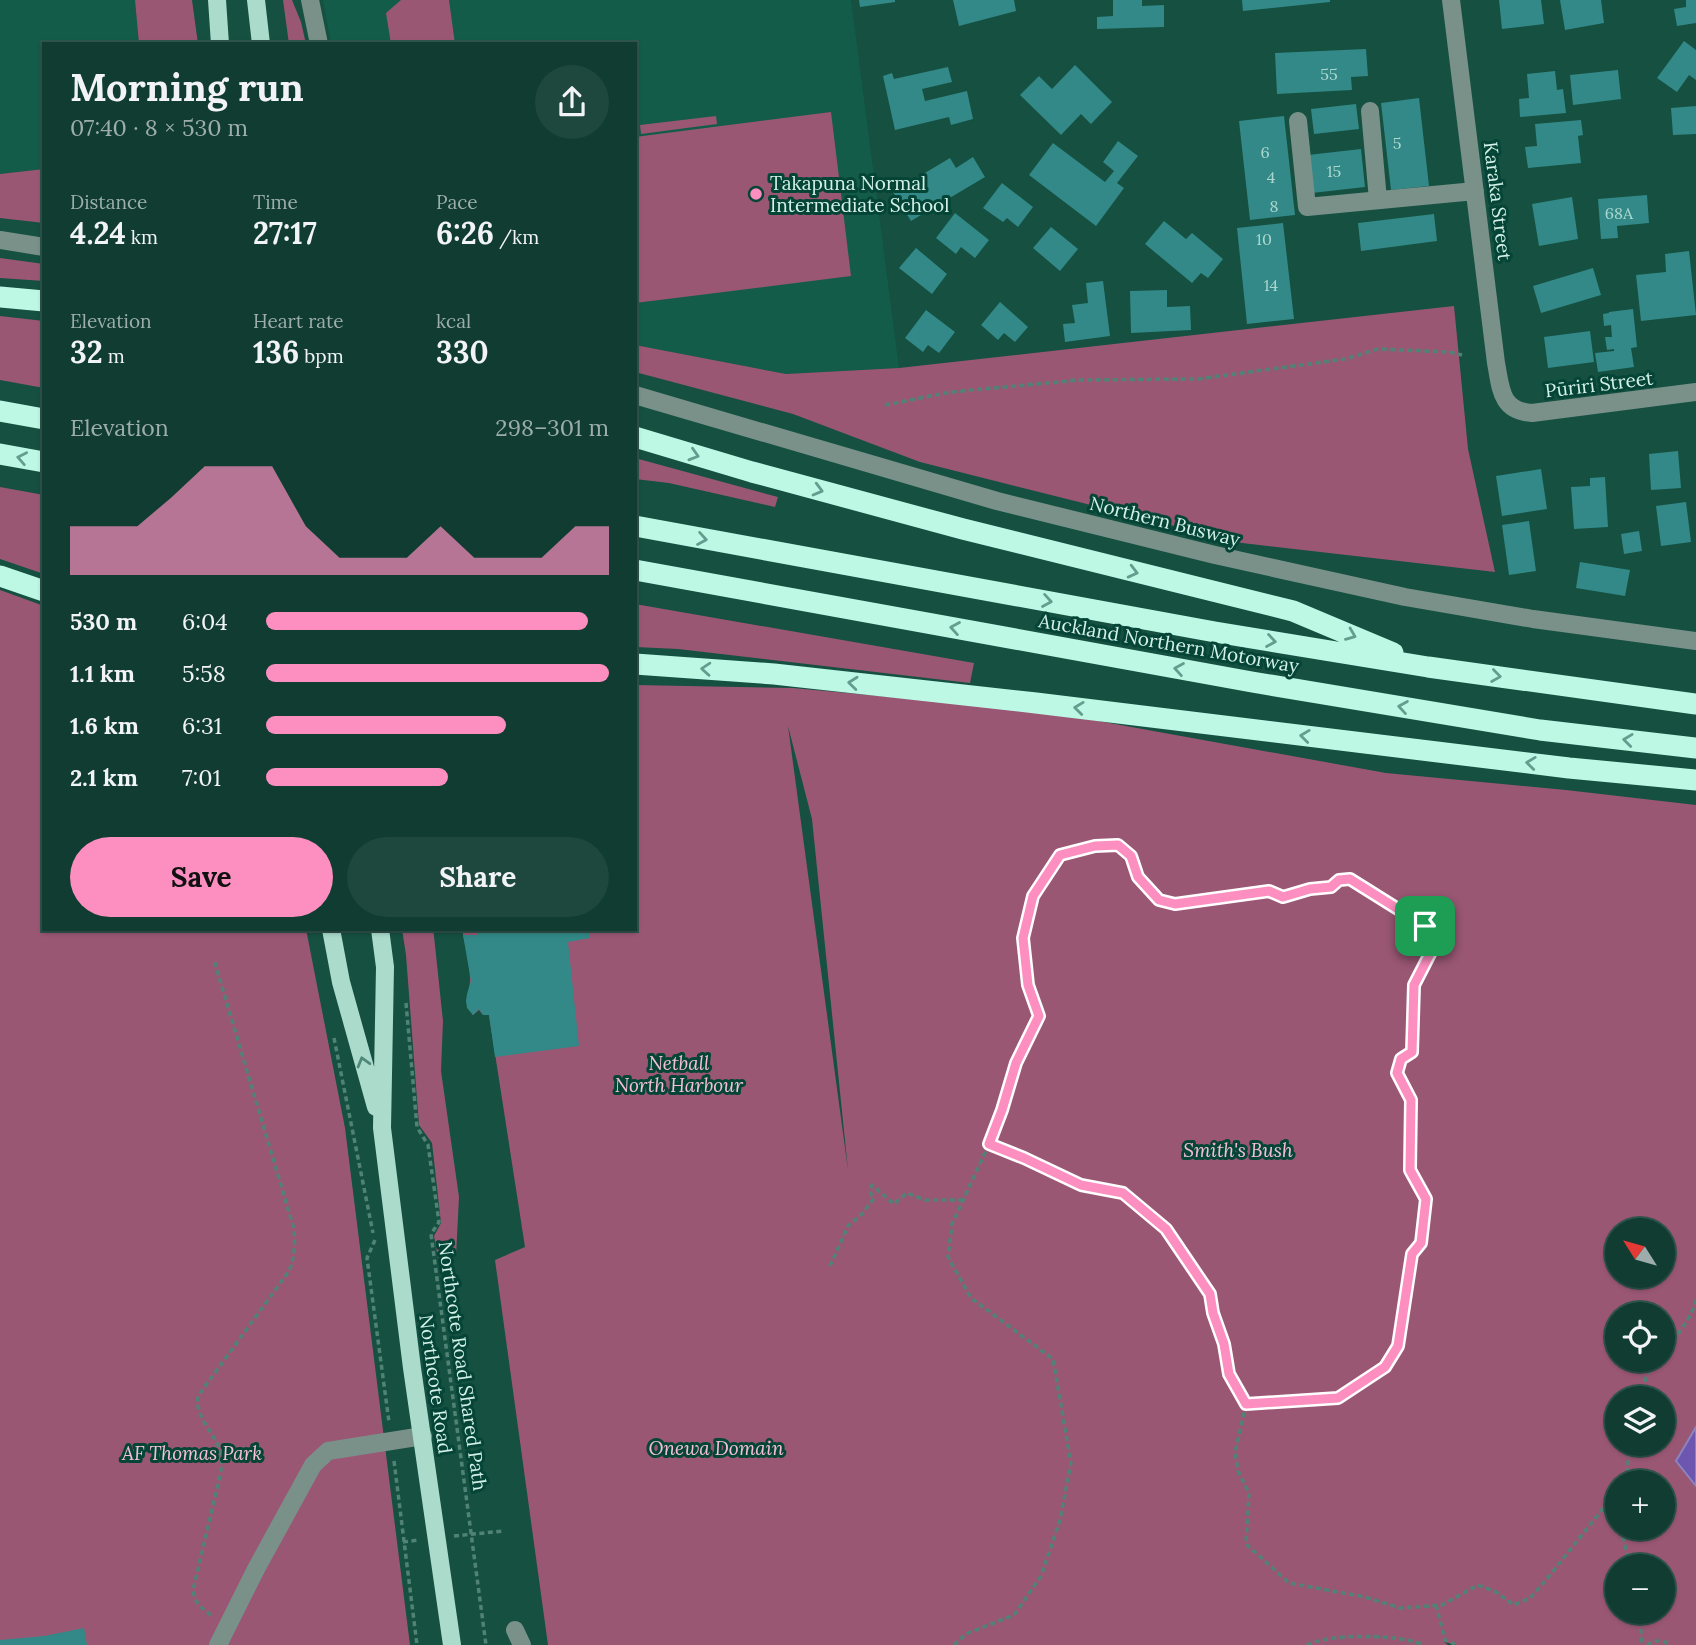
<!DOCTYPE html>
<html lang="en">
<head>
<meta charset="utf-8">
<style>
  :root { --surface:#103c31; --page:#1e473d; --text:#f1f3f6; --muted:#9cadab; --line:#30564d; --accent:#fd8ec0 }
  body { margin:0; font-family:Lora,serif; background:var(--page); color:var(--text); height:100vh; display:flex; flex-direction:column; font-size:26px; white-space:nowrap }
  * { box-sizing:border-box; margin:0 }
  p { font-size:23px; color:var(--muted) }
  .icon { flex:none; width:38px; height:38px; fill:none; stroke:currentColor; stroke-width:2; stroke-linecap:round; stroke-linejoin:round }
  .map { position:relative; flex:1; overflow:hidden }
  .drawer { position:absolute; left:42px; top:42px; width:595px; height:889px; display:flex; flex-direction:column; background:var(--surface); border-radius:0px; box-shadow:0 2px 5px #0004,0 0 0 2px var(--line) }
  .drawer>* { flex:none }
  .needle { width:46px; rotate:307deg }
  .fabs { position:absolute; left:1605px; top:1218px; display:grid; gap:14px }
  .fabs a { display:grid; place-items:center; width:70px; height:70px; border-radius:50%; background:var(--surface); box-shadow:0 2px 5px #0004,0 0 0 2px var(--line); font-size:35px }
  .pin { position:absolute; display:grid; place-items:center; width:60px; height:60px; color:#fff; margin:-30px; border-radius:14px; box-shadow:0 4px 10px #0006 }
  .round { display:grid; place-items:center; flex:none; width:74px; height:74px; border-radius:37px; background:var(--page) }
  .summary { display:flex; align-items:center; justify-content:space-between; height:119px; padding:0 28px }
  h1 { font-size:38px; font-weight:800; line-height:52px }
  .figures { display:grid; grid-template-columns:repeat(3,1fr); gap:10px; height:119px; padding:7px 28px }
  .figures div { display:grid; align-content:center }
  .figures b { font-size:30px; font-weight:800 }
  .figures small { font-size:19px; font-weight:400 }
  .figures p { font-size:19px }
  .chart { height:196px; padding:14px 28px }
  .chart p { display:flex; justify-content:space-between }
  .chart svg { width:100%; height:126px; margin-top:7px; fill:var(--accent); opacity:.7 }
  .cta { display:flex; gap:14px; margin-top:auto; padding:14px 28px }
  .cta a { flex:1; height:80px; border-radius:42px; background:var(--accent); color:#111; font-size:28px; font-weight:800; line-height:80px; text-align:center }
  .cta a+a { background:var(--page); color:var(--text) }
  ul { padding:0 28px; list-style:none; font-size:23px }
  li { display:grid; grid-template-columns:112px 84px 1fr; align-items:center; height:52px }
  li i { height:18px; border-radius:9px; background:var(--accent) }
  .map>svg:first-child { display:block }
  .built { fill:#135c4a }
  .green { fill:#995774; fill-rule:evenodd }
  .water { fill:#6c56af; stroke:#8b84c0; stroke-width:2 }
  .building { fill:#328987 }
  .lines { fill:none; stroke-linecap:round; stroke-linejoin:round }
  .path { stroke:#518375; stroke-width:3.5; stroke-dasharray:5 3.5; stroke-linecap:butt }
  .minor { stroke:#799189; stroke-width:18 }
  .major { stroke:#aadbcb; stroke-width:18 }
  .highway { stroke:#bdf8e4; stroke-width:21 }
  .oneway { stroke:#619e8e }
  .oneway2 { stroke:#4f887a }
  .route-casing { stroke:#fff; stroke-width:14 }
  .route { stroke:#fd8ec0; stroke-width:9 }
  .poi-dot { fill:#fd8ec0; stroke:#054537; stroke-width:2.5 }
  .labels { text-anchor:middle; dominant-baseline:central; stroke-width:6; stroke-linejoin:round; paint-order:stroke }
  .number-label { font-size:16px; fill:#acd7cf }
  .poi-label { font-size:19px; fill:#d4f1e7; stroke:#054537; text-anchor:start }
  .street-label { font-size:19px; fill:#d4f1e7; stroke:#054537 }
  .park-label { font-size:19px; font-style:italic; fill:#f5c0d6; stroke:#054537 }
</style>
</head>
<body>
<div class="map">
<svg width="1696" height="1645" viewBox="0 0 1696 1645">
  <rect width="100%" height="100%" fill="#155041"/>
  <path class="built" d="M0,0H135L139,44H44V169L0,174Z
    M323,0H851L899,368L786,374L635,345V44H331Z"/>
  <path class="green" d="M135,0H192L198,44H139Z
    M283,0H292L301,22L306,44H289Z
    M401,0H449L455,44H391L386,13Z
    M831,112L851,276L635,303V137Z
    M716,116L717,124L641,134L640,125Z
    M44,169V223L0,218V174Z
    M0,258L44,264V281L0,278Z
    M1454,306L1468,449L1495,572L1242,543L920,462L793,414L635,372V345L786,374L899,368Z
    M0,316L44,321V388L0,380Z
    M635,458L778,497L775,507L669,483L635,479Z
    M0,487L44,495V574L0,559Z
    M0,590L44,606V929H306L345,1128L410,1645H0Z
    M635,604L974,663L970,683L678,649L635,647Z
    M635,685L793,688L1043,711L1386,773L1566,790L1696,805V1427L1676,1460L1696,1486V1645H1457L1444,1642L1448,1645H548L495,1260L525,1247L489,1015H483L479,1010L473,1015C461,999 470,995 470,979C470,963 465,945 462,929H635ZM788,726L812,819L848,1170ZM1617,1230H1662V1276H1617ZM1617,1314H1662V1360H1617ZM1617,1398H1662V1444H1617ZM1617,1482H1662V1528H1617ZM1617,1566H1662V1612H1617Z
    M402,929H433L434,936L443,1021L441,1071L459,1197L456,1256L438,1258L434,1236L441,1223L432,1143L419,1125L406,955Z"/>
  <path class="water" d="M1696,1427V1486L1676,1461Z"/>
  <path class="building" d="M859,0H895V2L860,7Z
    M953,0H1014L1016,11L959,26Z
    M1113,0H1142V6L1164,5V27L1097,29V17L1113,16Z
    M1242,0H1330V2L1243,11Z
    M1499,0H1541L1544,24L1502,29Z
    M1560,0H1601L1604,23L1565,30Z
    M1686,0H1696V23L1677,26L1674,9L1686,7Z
    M1684,41L1696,50V80L1689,75L1677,92L1657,78Z
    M1366,49L1368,76L1351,77L1352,90L1277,94L1275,53Z
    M1075,65L1112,102L1091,124L1081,114L1061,135L1020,95L1039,76L1052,89Z
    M948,67L952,82L922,89L925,101L967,91L973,119L951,125L949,117L895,130L883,76L892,73L894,79Z
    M1618,70L1621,99L1573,105L1570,75Z
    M1555,71L1557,90L1563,89L1566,113L1520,117L1519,99L1529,98L1527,74Z
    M1419,98L1429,186L1391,190L1381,103Z
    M1356,104L1359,129L1314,134L1311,109Z
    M1696,106V134L1673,135L1671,108Z
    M1284,116L1295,215L1250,220L1239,121Z
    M1581,120L1583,135L1578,136L1581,163L1528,168L1525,147L1537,146L1535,124Z
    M1118,141L1138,156L1117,183L1124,188L1096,226L1029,175L1053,143L1105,182L1114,171L1103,162Z
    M1361,149L1365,187L1312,193L1308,155Z
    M973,157L985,177L911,221L893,192L950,158L956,168Z
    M1002,183L1033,207L1018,227L1007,218L1003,222L983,208Z
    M1647,195L1649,223L1617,226L1618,238L1601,239L1598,199Z
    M1572,197L1578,239L1539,246L1532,204Z
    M955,213L989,240L975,258L961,247L956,254L936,238Z
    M1434,214L1437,241L1361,251L1358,223Z
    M1164,221L1186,239L1192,233L1223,259L1208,278L1201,273L1192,283L1145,244Z
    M1283,223L1294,319L1247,324L1237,228Z
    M1051,227L1078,249L1060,271L1033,248Z
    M916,248L947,274L932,294L899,268Z
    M1689,251L1696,315L1641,321L1636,275L1666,272L1665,254Z
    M1593,268L1601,295L1541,313L1533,286Z
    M1103,281L1110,336L1065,342L1063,324L1075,323L1072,305L1088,303L1086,283Z
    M1167,290V307L1190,306L1191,330L1131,333L1130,291Z
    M1000,302L1028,327L1015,342L1004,333L998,340L981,325Z
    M1633,309L1637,347L1631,348L1634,367L1598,372L1595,353L1614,351V349L1607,350L1605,337H1612L1611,325L1604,326L1603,314L1609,313V312Z
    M926,310L955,332L939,353L928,345L923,352L905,338Z
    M1590,331L1594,362L1548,368L1544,337Z
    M1678,451L1681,488L1651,490L1649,454Z
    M1541,469L1547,509L1502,516L1496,476Z
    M1605,477L1608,527L1574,529L1571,487L1590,486V478Z
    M1686,502L1691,542L1661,546L1656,506Z
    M1529,521L1536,571L1509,575L1502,525Z
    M1639,531L1642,551L1624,554L1621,534Z
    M1580,562L1630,570L1625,596L1576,588Z
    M477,929H588L590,938L568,942L579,1046L495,1057L489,1015H483L479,1009L473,1015L467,1008L466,1001L467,994L471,981L463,935H478Z
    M84,1628L87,1645H0V1640L44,1636Z"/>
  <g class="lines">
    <path class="path" d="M885,405L951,392L1079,380L1198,379L1345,359L1378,349L1449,352L1462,355
      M406,1003L417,1127L428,1145L439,1222L431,1234L486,1645
      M334,1038L373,1233
      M375,1240L367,1258L389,1422
      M830,1266L848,1226L863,1213L874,1198C870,1194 869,1191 872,1185L894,1204L907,1193L925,1200H963
      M1662,1354C1675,1337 1691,1320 1696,1300
      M1640,1398L1647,1374L1658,1360
      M1246,1404L1235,1453L1238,1471L1249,1493L1246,1544L1289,1583L1365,1597L1400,1608L1442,1605L1478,1585L1496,1592L1514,1605L1530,1598L1546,1580L1617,1491
      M394,1461L417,1645
      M1627,1482L1629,1444
      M1624,1528L1623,1538L1630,1566
      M454,1536L503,1531
      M403,1542L419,1540
      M1436,1605L1445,1640L1457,1645
      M1639,1612L1642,1645
      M211,1615C202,1609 194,1602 193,1590L220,1476C221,1468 223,1460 221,1453C216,1434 194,1417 198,1396L289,1271C295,1256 295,1244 294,1229L214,960
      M954,1645L966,1634L1014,1615L1041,1576L1060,1520L1071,1463L1053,1359L971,1298L948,1257L952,1224L989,1144L1002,1109L1016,1063L1039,1016L1028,985L1023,938L1033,896L1060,855L1095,846L1118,845L1131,856L1138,877L1159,900L1175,904L1269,891L1283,897L1310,889L1331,887L1339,880L1350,879L1425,926L1433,948L1414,985L1412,1052L1401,1059L1397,1073L1411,1100L1409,1135L1410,1170L1426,1199L1421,1243L1412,1254L1398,1346L1385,1367L1338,1398L1246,1404L1229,1374L1224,1344L1213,1313L1210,1294L1166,1229L1123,1193L1081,1185L1024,1158L989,1144
      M1307,1645C1331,1633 1399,1634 1424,1645
      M1647,1645C1656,1640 1662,1639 1670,1645"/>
    <path class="minor" d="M310,0L319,44
      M1451,0L1496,363C1501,388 1500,411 1532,413L1696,392
      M1370,111L1378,200
      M1298,121L1307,207L1475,191
      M0,240L44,247
      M635,395L997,501L1215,555L1405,597L1533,619L1696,641
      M515,1630L522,1645
      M218,1645L256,1569L313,1465L328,1451L423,1436"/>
    <path class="major" d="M217,0L220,44
      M256,0L261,44
      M331,929L341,982L376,1107
      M380,929L385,967L382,1128L412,1368L452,1645"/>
    <path class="highway" d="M0,297L44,301
      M0,411L44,419
      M635,437L752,472L963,529L1293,611L1393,653
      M0,454L44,462
      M635,526L1215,632L1428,667L1696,704
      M635,570L1252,682L1540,730L1696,748
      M0,576L44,591
      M635,664L774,674L1036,703L1569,768L1696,780"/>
  </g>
  <defs><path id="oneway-chevron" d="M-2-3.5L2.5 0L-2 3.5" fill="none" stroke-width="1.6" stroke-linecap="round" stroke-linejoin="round" transform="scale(1.75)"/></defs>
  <g class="oneway">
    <use href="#oneway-chevron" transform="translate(694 455) rotate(17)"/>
    <use href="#oneway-chevron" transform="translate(22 458) rotate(-169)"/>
    <use href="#oneway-chevron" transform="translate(818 490) rotate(15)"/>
    <use href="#oneway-chevron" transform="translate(702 539) rotate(10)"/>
    <use href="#oneway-chevron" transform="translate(1133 572) rotate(14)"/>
    <use href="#oneway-chevron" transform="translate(1047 601) rotate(10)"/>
    <use href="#oneway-chevron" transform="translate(955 628) rotate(-170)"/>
    <use href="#oneway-chevron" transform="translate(1351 635) rotate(22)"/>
    <use href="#oneway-chevron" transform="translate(1271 641) rotate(9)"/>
    <use href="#oneway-chevron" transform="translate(706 669) rotate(-176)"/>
    <use href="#oneway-chevron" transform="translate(1179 669) rotate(-170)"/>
    <use href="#oneway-chevron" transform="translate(1496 676) rotate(8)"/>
    <use href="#oneway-chevron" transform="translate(853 683) rotate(-174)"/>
    <use href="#oneway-chevron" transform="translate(1403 707) rotate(-171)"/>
    <use href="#oneway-chevron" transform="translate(1079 708) rotate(-173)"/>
    <use href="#oneway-chevron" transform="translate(1305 736) rotate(-173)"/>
    <use href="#oneway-chevron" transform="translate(1628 740) rotate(-173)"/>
    <use href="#oneway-chevron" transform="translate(1531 763) rotate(-173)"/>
  </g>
  <use class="oneway2" href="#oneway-chevron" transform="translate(363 1062) rotate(-106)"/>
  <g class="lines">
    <g class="route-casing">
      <path id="route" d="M1118,845L1131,856L1138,877L1159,900L1175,904L1269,891L1283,897L1310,889L1331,887L1339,880L1350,879L1425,926L1433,948L1414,985L1412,1052L1401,1059L1397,1073L1411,1100L1410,1170L1426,1199L1421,1243L1412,1254L1398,1346L1385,1367L1338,1398L1246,1404L1229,1374L1224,1344L1213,1313L1210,1294L1166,1229L1123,1193L1081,1185L1024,1158L989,1144L1002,1110L1016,1063L1039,1016L1028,985L1023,938L1033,896L1060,855L1095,846Z"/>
    </g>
    <use href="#route" class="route"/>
  </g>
  <circle class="poi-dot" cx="756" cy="194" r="7"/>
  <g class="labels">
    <g class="number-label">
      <text x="1329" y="74">55</text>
      <text x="1397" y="143">5</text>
      <text x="1265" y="152">6</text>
      <text x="1334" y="171">15</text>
      <text x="1271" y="177">4</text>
      <text x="1274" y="206">8</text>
      <text x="1619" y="213">68A</text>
      <text x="1264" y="239">10</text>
      <text x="1271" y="285">14</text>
    </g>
    <g class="poi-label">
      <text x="770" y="183">Takapuna Normal<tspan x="770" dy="22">Intermediate School</tspan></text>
    </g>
    <g class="street-label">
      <text transform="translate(1498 201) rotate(83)">Karaka Street</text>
      <text transform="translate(1599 384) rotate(-7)">Pūriri Street</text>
      <text transform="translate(1165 521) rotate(14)">Northern Busway</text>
      <text transform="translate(1169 643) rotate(10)">Auckland Northern Motorway</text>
      <text transform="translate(463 1366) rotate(82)">Northcote Road Shared Path</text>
      <text transform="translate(436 1384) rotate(82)">Northcote Road</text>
    </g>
    <g class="park-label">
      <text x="679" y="1063">Netball<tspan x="679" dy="22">North Harbour</tspan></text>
      <text x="1238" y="1150">Smith's Bush</text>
      <text x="716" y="1448">Onewa Domain</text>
      <text x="192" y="1453">AF Thomas Park</text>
    </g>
  </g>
</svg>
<div class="fabs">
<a><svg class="needle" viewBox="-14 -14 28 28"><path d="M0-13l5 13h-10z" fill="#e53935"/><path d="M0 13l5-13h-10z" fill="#9cadab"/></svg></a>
<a><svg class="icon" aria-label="locate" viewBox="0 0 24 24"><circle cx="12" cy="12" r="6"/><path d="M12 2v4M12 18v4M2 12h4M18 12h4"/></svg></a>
<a><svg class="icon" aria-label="layers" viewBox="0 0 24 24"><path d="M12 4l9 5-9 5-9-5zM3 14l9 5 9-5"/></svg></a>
<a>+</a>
<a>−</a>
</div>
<div class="pin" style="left:1425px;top:926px;background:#1e9e55"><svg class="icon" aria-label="arrive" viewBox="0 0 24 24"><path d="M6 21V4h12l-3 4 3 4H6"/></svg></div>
<section class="drawer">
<div class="summary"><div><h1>Morning run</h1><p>07:40 · 8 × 530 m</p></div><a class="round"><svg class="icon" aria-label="share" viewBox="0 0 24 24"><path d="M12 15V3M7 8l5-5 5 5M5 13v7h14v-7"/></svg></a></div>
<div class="figures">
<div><p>Distance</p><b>4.24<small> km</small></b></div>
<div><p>Time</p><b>27:17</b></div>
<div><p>Pace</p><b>6:26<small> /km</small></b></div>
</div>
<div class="figures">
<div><p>Elevation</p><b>32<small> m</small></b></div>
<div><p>Heart rate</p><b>136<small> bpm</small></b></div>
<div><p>kcal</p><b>330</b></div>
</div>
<div class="chart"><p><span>Elevation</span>298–301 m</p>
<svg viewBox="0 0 160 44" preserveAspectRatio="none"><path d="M0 44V27L10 27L20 27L30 17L40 6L50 6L60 6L70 27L80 38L90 38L100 38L110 27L120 38L130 38L140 38L150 27L160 27V44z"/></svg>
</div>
<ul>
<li><b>530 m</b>6:04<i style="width:94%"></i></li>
<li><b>1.1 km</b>5:58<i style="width:100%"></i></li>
<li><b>1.6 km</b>6:31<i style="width:70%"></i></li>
<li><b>2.1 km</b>7:01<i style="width:53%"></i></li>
</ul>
<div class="cta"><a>Save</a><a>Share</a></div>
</section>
</div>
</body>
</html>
